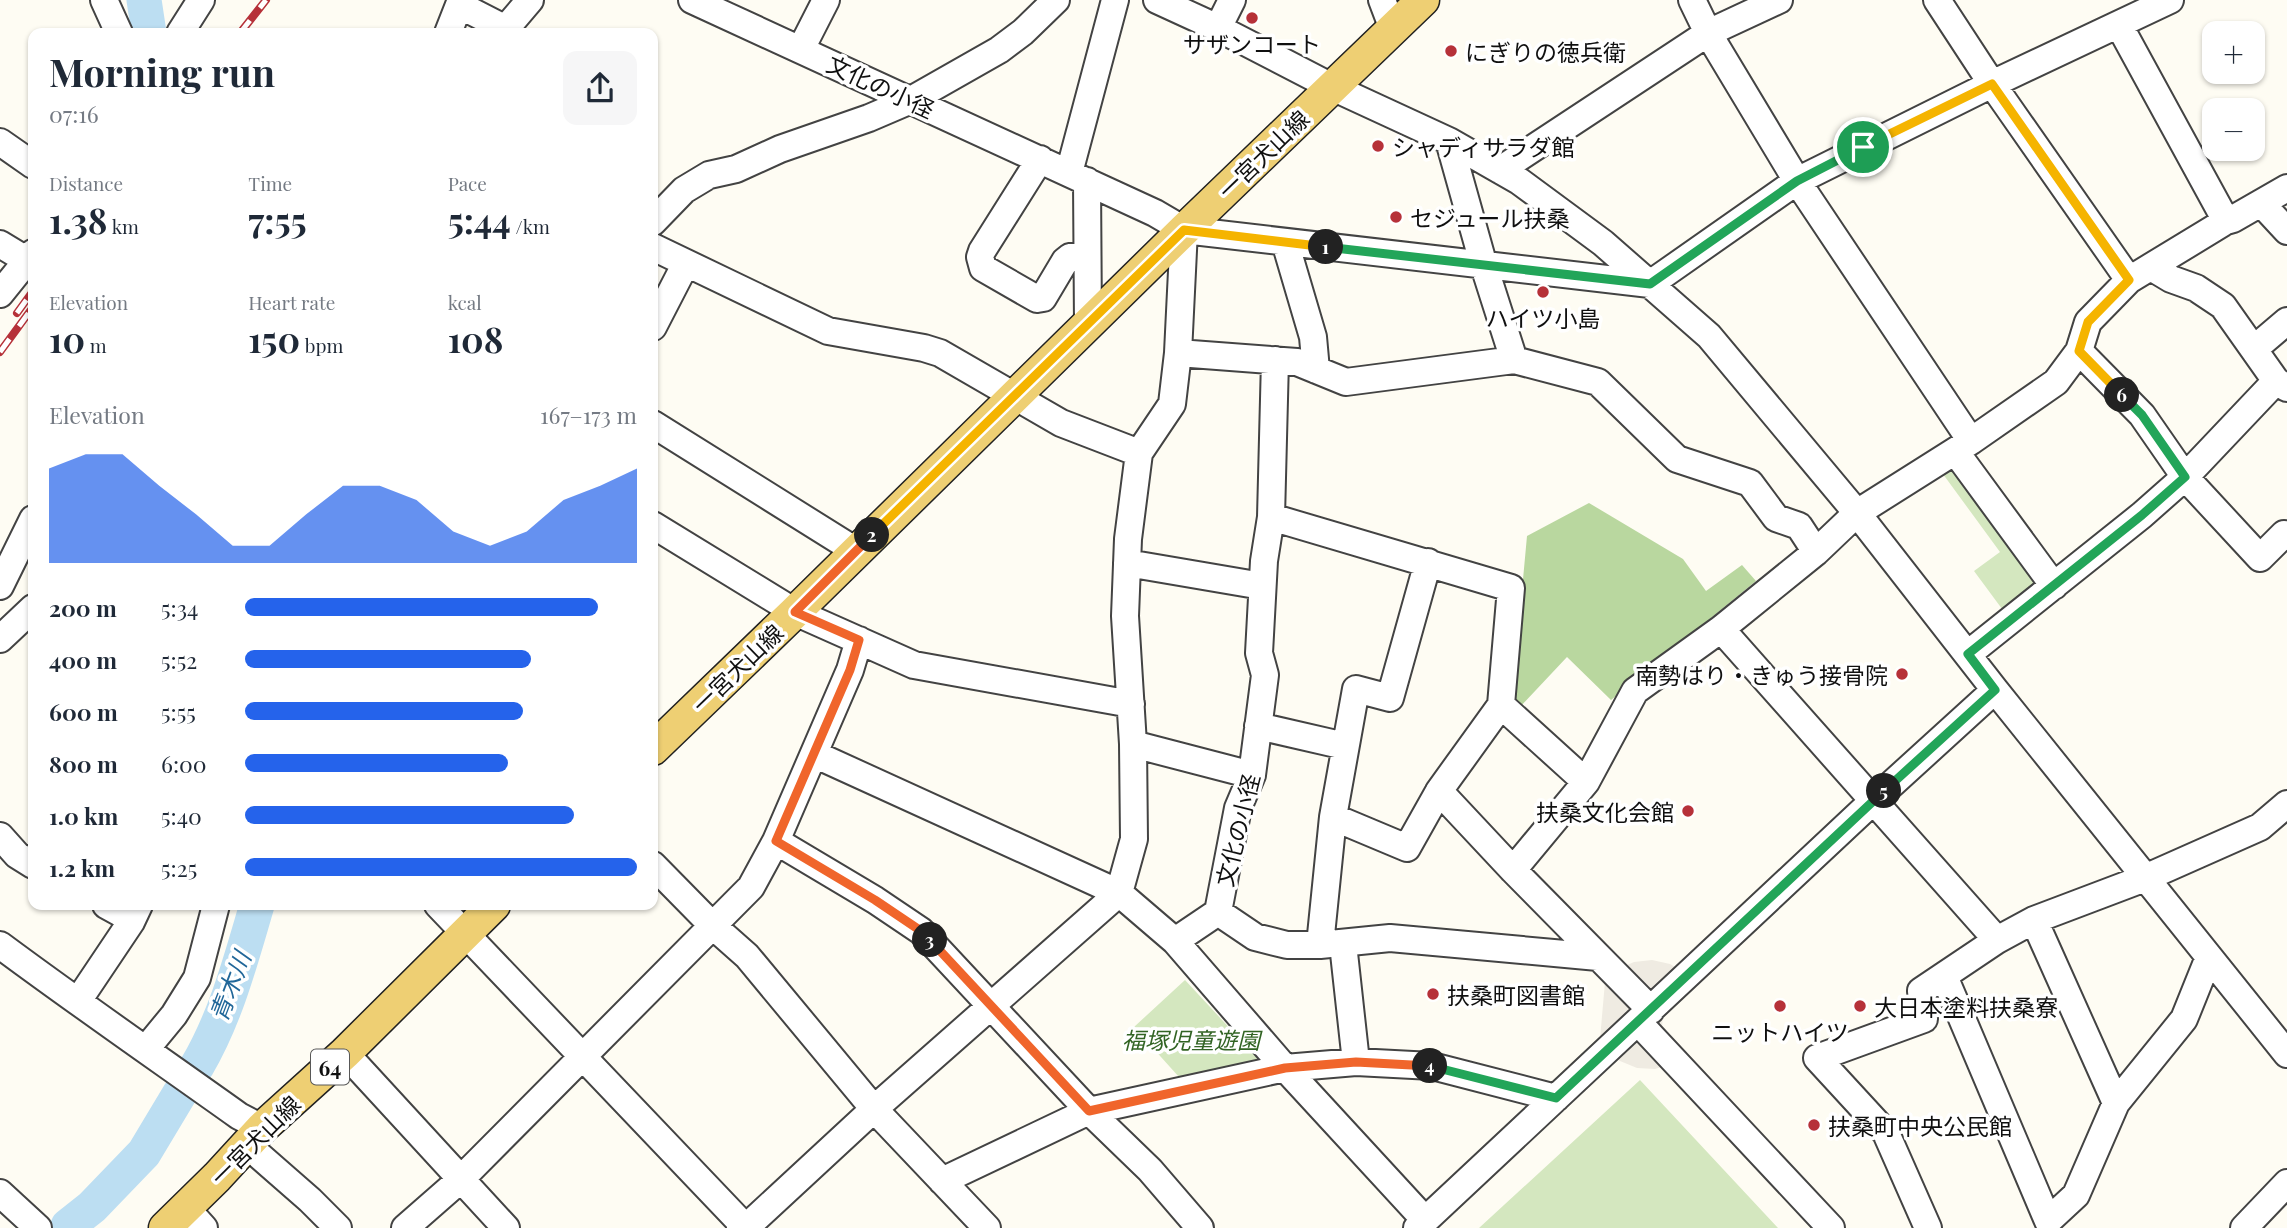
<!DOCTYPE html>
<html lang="en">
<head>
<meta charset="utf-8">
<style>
  :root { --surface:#fff; --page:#f6f6f7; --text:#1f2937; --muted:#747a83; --accent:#2563eb }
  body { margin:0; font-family:"Playfair Display","Noto Sans JP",serif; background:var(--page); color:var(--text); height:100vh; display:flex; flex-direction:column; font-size:26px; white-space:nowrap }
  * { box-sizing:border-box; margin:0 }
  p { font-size:23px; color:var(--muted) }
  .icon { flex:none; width:38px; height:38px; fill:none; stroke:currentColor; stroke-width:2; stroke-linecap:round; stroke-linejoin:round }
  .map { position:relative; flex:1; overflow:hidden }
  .panel { position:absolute; left:28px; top:28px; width:630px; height:882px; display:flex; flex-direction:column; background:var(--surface); border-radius:14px; box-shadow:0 2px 5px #0004 }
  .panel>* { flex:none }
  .fabs { position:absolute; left:2202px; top:21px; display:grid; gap:14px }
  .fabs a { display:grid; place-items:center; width:63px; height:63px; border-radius:14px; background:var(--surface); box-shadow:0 2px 5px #0004; font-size:35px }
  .pin { position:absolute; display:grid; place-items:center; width:60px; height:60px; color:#fff; margin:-30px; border:4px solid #fff; border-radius:50%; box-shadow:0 2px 7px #0007 }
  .km { position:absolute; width:35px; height:35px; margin:-18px; border-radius:50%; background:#222; color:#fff; font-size:19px; line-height:35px; text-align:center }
  .round { display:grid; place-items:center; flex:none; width:74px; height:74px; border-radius:14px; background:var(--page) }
  .overview { display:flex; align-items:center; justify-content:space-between; height:119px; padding:0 21px }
  h1 { font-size:38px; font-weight:700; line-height:52px }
  .stats { display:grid; grid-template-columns:repeat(3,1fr); gap:10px; height:119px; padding:7px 21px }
  .stats div { display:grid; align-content:center }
  .stats b { font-size:35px; font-weight:700 }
  .stats small { font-size:19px; font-weight:400 }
  .stats p { font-size:19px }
  .chart { height:196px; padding:14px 21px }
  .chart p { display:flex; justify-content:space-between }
  .chart svg { width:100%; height:126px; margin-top:7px; fill:var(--accent); opacity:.7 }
  ul { padding:0 21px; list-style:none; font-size:23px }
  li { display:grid; grid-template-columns:112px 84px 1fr; align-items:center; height:52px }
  li i { height:18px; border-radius:9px; background:var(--accent) }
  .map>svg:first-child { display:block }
  .green { fill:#d4e7bf }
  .forest { fill:#b9d79f }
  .plaza { fill:#efebe2 }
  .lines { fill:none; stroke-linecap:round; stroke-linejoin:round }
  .river { stroke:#bcdef2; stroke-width:35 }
  .minor-casing { stroke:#434343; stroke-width:30 }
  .major-casing { stroke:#212121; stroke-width:35 }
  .minor { stroke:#fff; stroke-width:26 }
  .major { stroke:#eecf73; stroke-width:32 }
  .rail-casing { stroke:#b63139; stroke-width:8 }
  .rail { stroke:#fff; stroke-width:5; stroke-dasharray:16; stroke-linecap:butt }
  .split-1-casing { stroke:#fff; stroke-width:14 }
  .split-2-casing { stroke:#fff; stroke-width:14 }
  .split-3-casing { stroke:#fff; stroke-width:14 }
  .split-4-casing { stroke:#fff; stroke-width:14 }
  .split-5-casing { stroke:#fff; stroke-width:14 }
  .split-6-casing { stroke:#fff; stroke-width:14 }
  .split-7-casing { stroke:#fff; stroke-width:14 }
  .split-1 { stroke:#22a559; stroke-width:9 }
  .split-2 { stroke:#f5b400; stroke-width:9 }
  .split-3 { stroke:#f0652b; stroke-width:9 }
  .split-4 { stroke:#f0652b; stroke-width:9 }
  .split-5 { stroke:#22a559; stroke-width:9 }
  .split-6 { stroke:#22a559; stroke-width:9 }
  .split-7 { stroke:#f5b400; stroke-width:9 }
  .poi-dot { fill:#b63139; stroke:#fff; stroke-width:2.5 }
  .labels { text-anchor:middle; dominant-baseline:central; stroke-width:7; stroke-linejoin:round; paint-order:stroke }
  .shield { fill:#fff; stroke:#585858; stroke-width:2 }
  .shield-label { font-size:21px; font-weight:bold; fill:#101010 }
  .poi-label { font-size:23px; fill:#101010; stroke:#fff; text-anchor:start }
  .street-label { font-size:23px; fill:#101010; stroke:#fff }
  .park-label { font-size:23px; font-style:italic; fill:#326424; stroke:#fff }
  .water-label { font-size:24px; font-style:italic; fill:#216799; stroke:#fff }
</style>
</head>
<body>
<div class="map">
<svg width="2287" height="1228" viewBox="0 0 2287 1228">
  <rect width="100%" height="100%" fill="#fefcf3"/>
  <path class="green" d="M1955,458L2047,585L2008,617L1974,571L2000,552L1940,470Z
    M1185,980L1261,1062L1179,1077L1134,1027Z
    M1640,1080L1778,1228H1479Z"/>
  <path class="forest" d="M1589,503L1683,559L1706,591L1742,565L1756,581L1611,700L1567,657L1520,707L1512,699L1527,536Z"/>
  <path class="plaza" d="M1652,960L1670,964L1685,973L1663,1014L1662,1028L1686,1054L1672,1064L1655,1069L1637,1068L1620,1061L1606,1049L1600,1039L1605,982L1618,969L1634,962Z"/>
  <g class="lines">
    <path class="river" d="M144,0L149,33
      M197,1066C226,1017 241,959 257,905
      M68,1226L92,1207L144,1153L180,1093"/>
    <g class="minor-casing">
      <path id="minor" d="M104,0L119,33
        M692,0L1155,213L1184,230L1650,284L1797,181L1992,84L2170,0
        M1157,0L1218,28L1332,87L1449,141L1519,181L1603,243L1709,336L1857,513L1995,690L2287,1054
        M1382,0L1393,29
        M1692,0L1708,33L1797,181L1971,441
        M1937,0L1992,84L2129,280
        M2119,25L2226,221
        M1218,28L1232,0
        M180,33L201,0
        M448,33L459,5L506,29
        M502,33L530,0
        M801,49L826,0
        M1449,141L1484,266L1514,360
        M0,142L33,165
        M1040,159L982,251L980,257L983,268L1037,299L1043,298L1065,261L1070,257L1087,255
        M1500,170L1708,33L1779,0
        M1069,173L1115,0
        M1087,181L1088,325
        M2261,203L2287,231
        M653,222L684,190L709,175L736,169L780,149L869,118L911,100L999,50L1023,32L1056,0
        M1285,242L1313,337L1316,370
        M0,244L33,264
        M653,247L828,331L924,348L940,353L1061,423L1139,453
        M2151,267L2171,279L2196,288L2223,306L2276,381L2287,388
        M0,294L33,253
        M653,327L686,263
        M2254,349L2287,321
        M2079,351L2142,415L2185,477L2260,558L2284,534L2287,537
        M1178,353L1297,362L1346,382L1514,360L1598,382L1677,459L1750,483L1776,518L1799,526L1816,552L1857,513L1971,441L2056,382L2079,351L2088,322L2129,280L2226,221L2233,219L2287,188
        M653,424L856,551
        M1955,451L2054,586
        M1271,517L1511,588L1501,705
        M653,525L795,612L914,665L1131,704
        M1127,563L1262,586
        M0,586L33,519
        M1721,629L1997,940
        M0,639L33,608
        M1968,654L2142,515L2185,477L2276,381
        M1258,726L1345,746
        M1133,744L1252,775
        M814,754L1119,893L1175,941L1285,1068L1425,1220
        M1439,791L1513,870L1651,1010
        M1333,817L1356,689L1390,698L1428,562
        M0,836L17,855L33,865
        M776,841L875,900L921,931L1089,1111L1150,1170L1200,1228
        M653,865L712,925L747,956L874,1109L987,1228
        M1513,870L1586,782L1635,691L1721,629L1816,552
        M106,905L126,916L131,922
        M438,905L746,1228
        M1218,912L1238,808L1252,775L1265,675L1259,653L1264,561L1271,517L1275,360
        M1218,912L1255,937L1287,945H1320L1390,938L1598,957
        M2034,920L2116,1103
        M1175,941L1218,912
        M1343,944L1356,1062
        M0,945C78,1003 159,1059 239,1116L262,1128
        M1320,945L1333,817L1407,848L1439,791L1501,705L1586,782
        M1944,976L2048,1221L2076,1195L2116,1103L2184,1019L2209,957
        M78,1001L131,922L139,905
        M1638,1022L1831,1228
        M146,1049L174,1015L197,978L216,905
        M345,1053L506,1228
        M246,1144L310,1200L338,1228
        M942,1181L1089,1111L1285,1068L1356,1062L1432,1066L1556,1098
        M0,1193L38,1228
        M186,1208L204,1228
        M405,1228L461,1179L751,887L776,841L850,670L859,640
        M740,1228L753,1221L874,1109L1119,893L1134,839L1133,744L1125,616L1128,539L1139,453L1172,404L1178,353L1184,230
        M1417,1228L1872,802L1995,690
        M1928,1228L1886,1133L1817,1058L1924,1019L1921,991L1997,940L2034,920L2145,878L2260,827L2287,804
        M2244,1228L2287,1183"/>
    </g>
    <g class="major-casing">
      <path id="major" d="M653,749L795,612L1184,230L1423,0
        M165,1228L217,1177L262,1128L345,1053L494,905"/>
    </g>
    <use href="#minor" class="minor"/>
    <use href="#major" class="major"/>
    <g class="rail-casing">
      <path id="rail" d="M240,33L266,0
        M17,313L33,291
        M0,352L33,307"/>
    </g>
    <use href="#rail" class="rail"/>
  </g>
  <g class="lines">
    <g class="split-1-casing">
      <path id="split-1" d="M1326,247L1650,284L1797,181L1863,147"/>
    </g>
    <g class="split-2-casing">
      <path id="split-2" d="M872,535L1184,230L1326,247"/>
    </g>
    <g class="split-3-casing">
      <path id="split-3" d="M872,535L795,612L859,640L850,670L776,841L875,900L921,931L930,940"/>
    </g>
    <g class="split-4-casing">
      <path id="split-4" d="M930,940L1089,1111L1285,1068L1356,1062L1430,1066"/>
    </g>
    <g class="split-5-casing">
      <path id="split-5" d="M1430,1066L1556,1098L1884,791"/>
    </g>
    <g class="split-6-casing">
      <path id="split-6" d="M1884,791L1995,690L1968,654L2142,515L2185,477L2142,415L2122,395"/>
    </g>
    <g class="split-7-casing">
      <path id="split-7" d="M1863,147L1992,84L2129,280L2088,322L2079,351L2122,395"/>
    </g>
    <use href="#split-1" class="split-1"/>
    <use href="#split-2" class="split-2"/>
    <use href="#split-3" class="split-3"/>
    <use href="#split-4" class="split-4"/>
    <use href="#split-5" class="split-5"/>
    <use href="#split-6" class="split-6"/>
    <use href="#split-7" class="split-7"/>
  </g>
  <g class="poi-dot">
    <circle cx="1252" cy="18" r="7"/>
    <circle cx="1451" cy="51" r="7"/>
    <circle cx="1378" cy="146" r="7"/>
    <circle cx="1396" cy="217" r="7"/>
    <circle cx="1543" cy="292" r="7"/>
    <circle cx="1902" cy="674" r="7"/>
    <circle cx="1688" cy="811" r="7"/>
    <circle cx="1433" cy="994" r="7"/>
    <circle cx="1780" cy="1006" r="7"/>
    <circle cx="1860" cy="1006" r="7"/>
    <circle cx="1814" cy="1125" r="7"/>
  </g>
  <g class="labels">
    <rect class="shield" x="311" y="1049.5" width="38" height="35" rx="5"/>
    <g class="shield-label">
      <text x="330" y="1067">64</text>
    </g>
    <g class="poi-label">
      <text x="1252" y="43" text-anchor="middle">サザンコート</text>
      <text x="1465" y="51">にぎりの徳兵衛</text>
      <text x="1392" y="146">シャディサラダ館</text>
      <text x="1410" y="217">セジュール扶桑</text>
      <text x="1543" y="317" text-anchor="middle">ハイツ小島</text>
      <text x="1888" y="674" text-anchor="end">南勢はり・きゅう接骨院</text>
      <text x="1674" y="811" text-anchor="end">扶桑文化会館</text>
      <text x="1447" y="994">扶桑町図書館</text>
      <text x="1874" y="1006">大日本塗料扶桑寮</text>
      <text x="1780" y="1031" text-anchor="middle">ニットハイツ</text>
      <text x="1828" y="1125">扶桑町中央公民館</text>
    </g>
    <g class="street-label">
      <text transform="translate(881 86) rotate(25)">文化の小径</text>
      <text transform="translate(1263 154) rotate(-44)">一宮犬山線</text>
      <text transform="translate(737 668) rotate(-44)">一宮犬山線</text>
      <text transform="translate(1237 830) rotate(-76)">文化の小径</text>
      <text transform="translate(255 1140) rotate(-45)">一宮犬山線</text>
    </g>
    <g class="park-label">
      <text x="1191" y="1039">福塚児童遊園</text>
    </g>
    <g class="water-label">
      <text transform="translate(229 986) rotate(-69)">青木川</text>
    </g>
  </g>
</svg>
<div class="fabs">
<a>+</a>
<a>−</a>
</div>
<div class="pin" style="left:1863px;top:147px;background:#1e9e55"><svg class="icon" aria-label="arrive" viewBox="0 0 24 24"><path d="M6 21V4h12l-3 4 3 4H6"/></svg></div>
<b class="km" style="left:1326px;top:247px">1</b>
<b class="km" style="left:872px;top:535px">2</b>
<b class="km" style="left:930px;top:940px">3</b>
<b class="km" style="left:1430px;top:1066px">4</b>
<b class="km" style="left:1884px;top:791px">5</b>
<b class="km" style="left:2122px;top:395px">6</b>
<section class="panel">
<div class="overview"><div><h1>Morning run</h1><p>07:16</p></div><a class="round"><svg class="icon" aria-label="share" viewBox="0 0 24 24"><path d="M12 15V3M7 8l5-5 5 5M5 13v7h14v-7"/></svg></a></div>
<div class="stats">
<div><p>Distance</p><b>1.38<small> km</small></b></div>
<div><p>Time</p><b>7:55</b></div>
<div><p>Pace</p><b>5:44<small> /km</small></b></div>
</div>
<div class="stats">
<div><p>Elevation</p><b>10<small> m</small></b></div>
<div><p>Heart rate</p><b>150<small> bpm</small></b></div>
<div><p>kcal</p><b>108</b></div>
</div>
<div class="chart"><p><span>Elevation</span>167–173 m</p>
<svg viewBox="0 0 160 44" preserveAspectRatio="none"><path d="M0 44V11L10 6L20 6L30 17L40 27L50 38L60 38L70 27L80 17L90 17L100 22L110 33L120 38L130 33L140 22L150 17L160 11V44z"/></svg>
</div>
<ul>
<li><b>200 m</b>5:34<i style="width:90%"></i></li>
<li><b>400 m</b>5:52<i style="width:73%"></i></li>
<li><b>600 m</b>5:55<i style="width:71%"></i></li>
<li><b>800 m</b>6:00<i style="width:67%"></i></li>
<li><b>1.0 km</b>5:40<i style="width:84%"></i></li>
<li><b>1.2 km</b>5:25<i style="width:100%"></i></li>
</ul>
</section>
</div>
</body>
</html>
